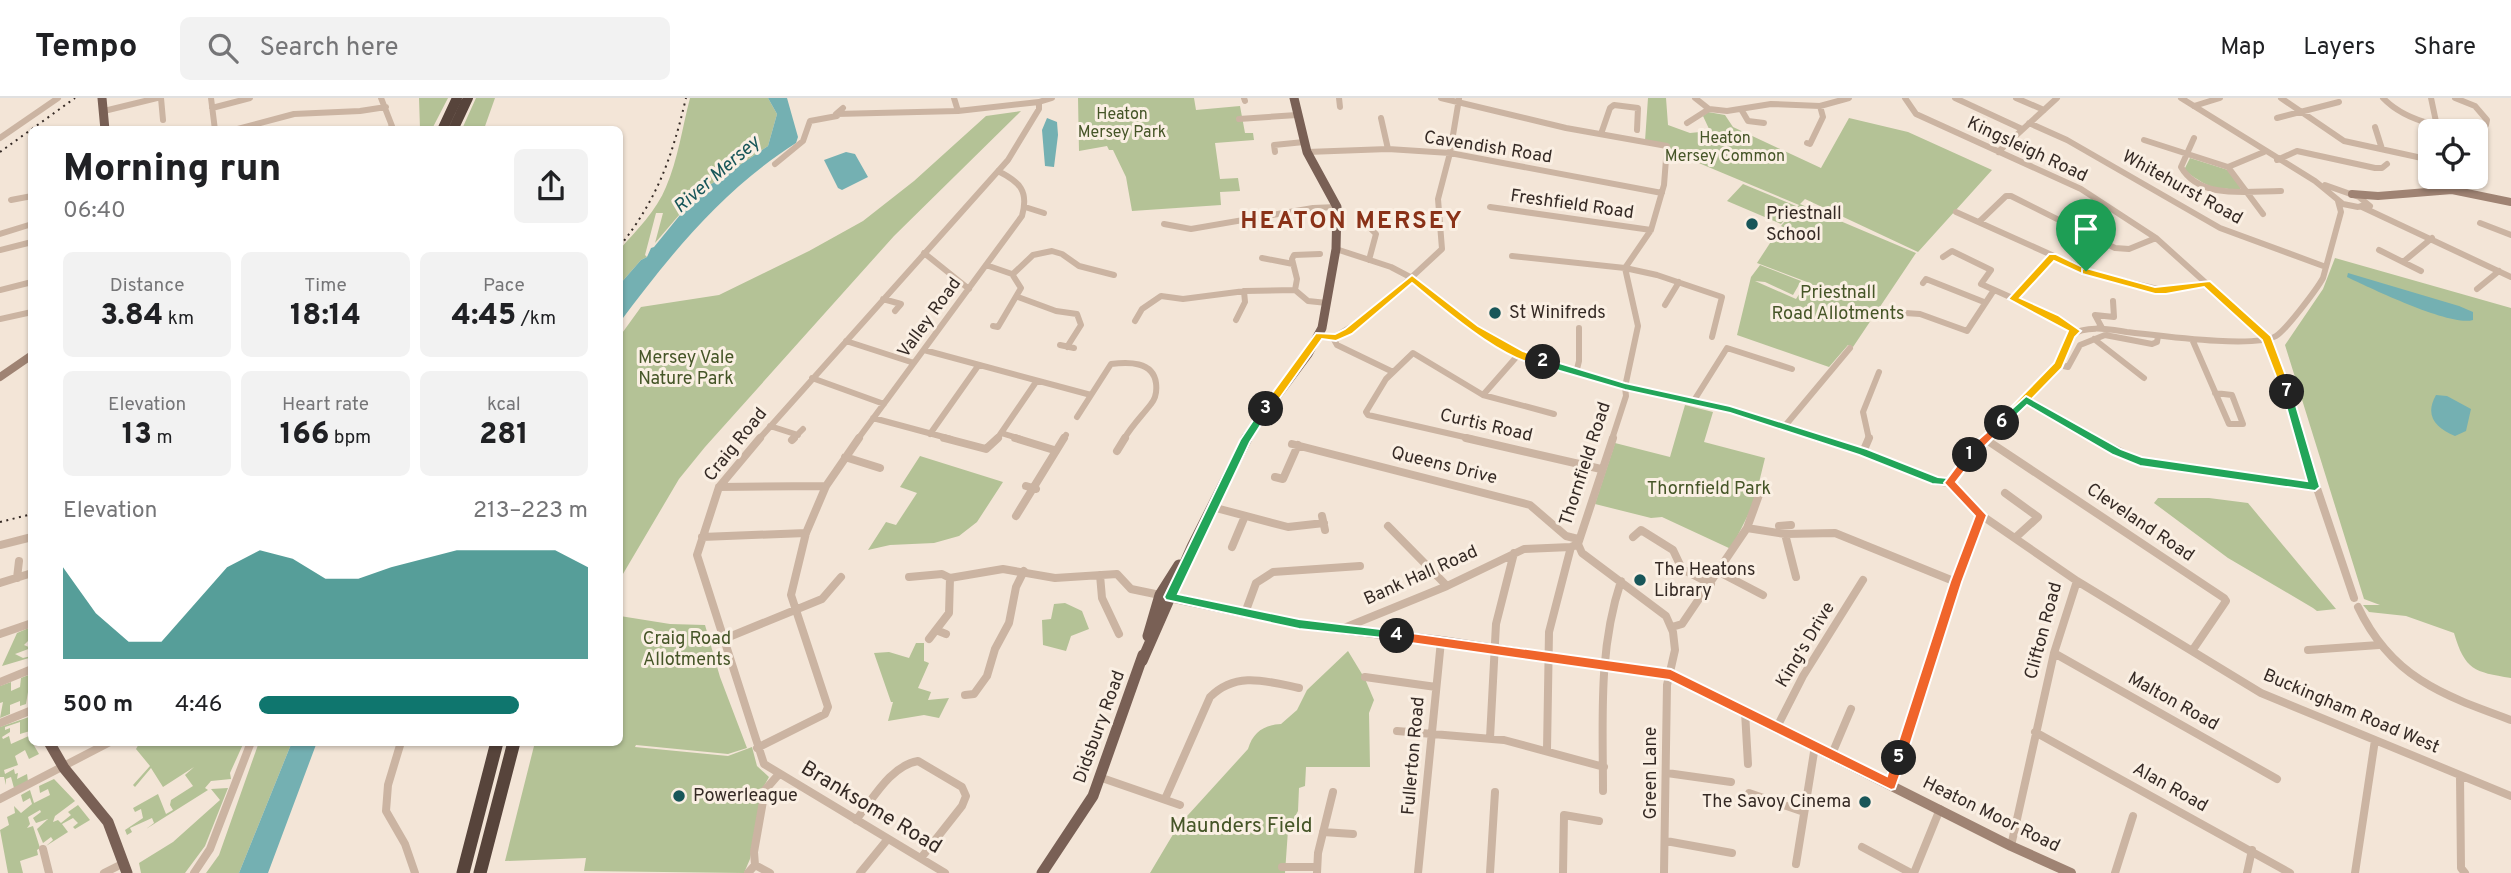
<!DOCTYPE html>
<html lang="en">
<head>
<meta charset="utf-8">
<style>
  :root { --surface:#fff; --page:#f2f2f2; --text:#202124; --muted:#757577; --line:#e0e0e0; --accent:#0f766e }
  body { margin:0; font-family:Overpass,sans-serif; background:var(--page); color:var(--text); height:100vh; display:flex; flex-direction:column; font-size:26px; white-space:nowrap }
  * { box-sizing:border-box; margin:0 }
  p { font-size:23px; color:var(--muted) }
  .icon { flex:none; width:38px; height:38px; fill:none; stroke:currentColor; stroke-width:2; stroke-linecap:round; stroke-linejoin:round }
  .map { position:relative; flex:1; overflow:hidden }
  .drawer { position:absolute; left:28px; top:28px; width:595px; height:620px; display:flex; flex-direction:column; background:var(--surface); border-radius:10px; box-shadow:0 2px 5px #0004 }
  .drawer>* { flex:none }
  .buttons { position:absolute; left:2418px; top:21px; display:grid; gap:14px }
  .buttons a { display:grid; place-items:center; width:70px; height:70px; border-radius:10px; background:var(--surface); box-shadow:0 2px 5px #0004; font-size:35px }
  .pin { position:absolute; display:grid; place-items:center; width:60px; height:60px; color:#fff; margin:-72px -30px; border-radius:50% 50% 50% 0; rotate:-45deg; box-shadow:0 0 7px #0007 }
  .pin .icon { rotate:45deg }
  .km { position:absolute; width:35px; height:35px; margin:-18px; border-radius:50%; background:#222; color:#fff; font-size:19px; line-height:35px; text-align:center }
  .round { display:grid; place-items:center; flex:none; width:74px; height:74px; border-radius:10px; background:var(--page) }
  .headline { display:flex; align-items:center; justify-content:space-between; height:119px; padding:0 35px }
  h1 { font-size:38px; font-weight:800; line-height:52px }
  .stats { display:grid; grid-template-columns:repeat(3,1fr); gap:10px; height:119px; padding:7px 35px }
  .stats div { display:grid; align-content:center; border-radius:10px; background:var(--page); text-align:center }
  .stats b { font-size:30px; font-weight:800 }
  .stats small { font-size:19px; font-weight:400 }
  .stats p { font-size:19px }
  .chart { height:196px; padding:14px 35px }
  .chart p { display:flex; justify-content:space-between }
  .chart svg { width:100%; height:126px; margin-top:7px; fill:var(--accent); opacity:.7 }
  ul { padding:0 35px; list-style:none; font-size:23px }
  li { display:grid; grid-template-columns:112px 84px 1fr; align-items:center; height:52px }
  li i { height:18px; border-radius:9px; background:var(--accent) }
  header { display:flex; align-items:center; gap:42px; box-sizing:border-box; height:98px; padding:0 35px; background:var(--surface); border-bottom:2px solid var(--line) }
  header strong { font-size:33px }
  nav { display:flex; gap:38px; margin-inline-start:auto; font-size:24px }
  .search { width:490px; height:63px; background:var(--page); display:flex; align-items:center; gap:18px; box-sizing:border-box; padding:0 24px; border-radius:10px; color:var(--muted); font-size:26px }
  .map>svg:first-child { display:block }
  .green { fill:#b4c296 }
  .water { fill:#74b0b2 }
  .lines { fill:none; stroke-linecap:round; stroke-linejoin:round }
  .street-far1 { stroke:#cbb4a2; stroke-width:6 }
  .street { stroke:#cbb4a2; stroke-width:8 }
  .secondary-far1 { stroke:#9f8373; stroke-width:8 }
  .secondary { stroke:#9f8373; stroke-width:10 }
  .primary-far1 { stroke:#796055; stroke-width:9 }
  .primary { stroke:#796055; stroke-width:11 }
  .highway-far1 { stroke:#57443b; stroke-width:10 }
  .highway { stroke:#57443b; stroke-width:13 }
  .rail { stroke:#352a25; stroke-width:2; stroke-dasharray:2 4.5; stroke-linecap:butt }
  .split-1 { fill:#f5b400; stroke:#fff; stroke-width:2 }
  .split-2 { fill:#22a559; stroke:#fff; stroke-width:2 }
  .split-3 { fill:#f5b400; stroke:#fff; stroke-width:2 }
  .split-4 { fill:#22a559; stroke:#fff; stroke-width:2 }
  .split-5 { fill:#f0652b; stroke:#fff; stroke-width:2 }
  .split-6 { fill:#f0652b; stroke:#fff; stroke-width:2 }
  .split-7 { fill:#22a559; stroke:#fff; stroke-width:2 }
  .split-8 { fill:#f5b400; stroke:#fff; stroke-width:2 }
  .poi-dot { fill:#185659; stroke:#faefe3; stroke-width:2.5 }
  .labels { text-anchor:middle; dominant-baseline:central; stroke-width:6; stroke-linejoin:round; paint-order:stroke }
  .far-park-label { font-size:16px; fill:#455527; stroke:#faefe3 }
  .street-label { font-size:18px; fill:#352a25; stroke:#faefe3 }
  .poi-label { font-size:18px; fill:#352a25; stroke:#faefe3; text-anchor:start }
  .park-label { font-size:18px; fill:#455527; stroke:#faefe3 }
  .water-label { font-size:19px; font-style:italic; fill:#185659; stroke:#faefe3 }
  .near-street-label { font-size:21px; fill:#352a25; stroke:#faefe3 }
  .near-park-label { font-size:21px; fill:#455527; stroke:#faefe3 }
  .district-label { font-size:24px; font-weight:bold; letter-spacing:2px; fill:#8a3218; stroke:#faefe3 }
</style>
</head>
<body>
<header>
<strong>Tempo</strong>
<div class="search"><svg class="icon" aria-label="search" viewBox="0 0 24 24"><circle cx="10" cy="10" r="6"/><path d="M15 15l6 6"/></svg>Search here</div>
<nav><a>Map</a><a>Layers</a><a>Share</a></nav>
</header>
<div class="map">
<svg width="2511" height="775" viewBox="0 0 2511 775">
  <rect width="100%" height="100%" fill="#f3e5d7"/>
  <path class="green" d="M419,0H448L432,31H420Z
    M476,0H495L484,31H462Z
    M690,0H768L777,16L768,48L698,95L655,145L663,115H656L645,157L647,159L641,162L620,186V151C636,133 657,112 666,89C678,61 682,31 690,0Z
    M1078,0H1194L1196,12L1240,8L1245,35H1253L1254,42L1215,45L1220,81L1238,80L1240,93L1220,94L1221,107L1132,113L1126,79L1113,52H1109L1107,48L1079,53Z
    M1648,0H1666L1668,27L1690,35L1710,33L1703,18L1708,14L1725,17L1733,29L1821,70L1849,20L1908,34L1992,72L1918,154L1805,101L1800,106L1916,155L1853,249L1848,247L1829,269L1737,237L1751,179L1760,167L1801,183L1793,197L1765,184L1755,183L1796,201L1807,184L1757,165L1772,142L1782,145L1789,132L1781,128L1799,107L1670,53V48L1645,43Z
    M1021,13L894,138L705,349L679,381L620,481V238L641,209L719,197L809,153L863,123L914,83L986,18Z
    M2190,60L2228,72L2242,88L2240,91C2212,92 2206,88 2184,72Z
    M1743,86L1796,108L1781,126L1727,103Z
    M2335,160L2511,210V580C2474,574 2465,572 2454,535L2406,518L2369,514L2363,507H2380L2364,501L2285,247L2323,191Z
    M1685,307L1713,314L1704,344L1765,360L1754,405L1731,451L1662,419L1651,420L1595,406L1615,345L1670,359Z
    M920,358L1003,384L977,424L959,438L934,445L890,447L868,452L886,424L896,427L917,395L900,389Z
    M2158,400H2209L2248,405L2336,511L2317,513L2313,510L2228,460L2154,405Z
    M1065,505L1082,513L1089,531L1071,538L1066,553L1043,547L1042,522L1051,521L1054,506Z
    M620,518L670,526L705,527L720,579L747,650L728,656L636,647L635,649L728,658L752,649L757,668L769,679L764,688L750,761L744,775L584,773L586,760L505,763L535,644H620Z
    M31,529V540L24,547L31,550L15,556L23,560L31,558V564L28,565L29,560L2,568L17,535Z
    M916,545H924V563L929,565L918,590L931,594L928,602L949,600L939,620L924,617L888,623L893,604H891L874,555L889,554L909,560Z
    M1348,553L1365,581L1374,602L1369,615L1370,669H1306L1305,688L1299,690L1298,713L1288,732L1285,775H1150L1178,728L1248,651C1253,634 1264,627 1281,626L1297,612L1307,592Z
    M31,576L26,606L20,608V603L10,607V616L0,620L3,604L0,605V588L11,584V593L20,589L21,580Z
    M29,619L30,633L20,636V624L5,629V632L10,630V634L2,639L3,641L9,638L11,646L31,637L32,644L39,656L29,661L25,652L15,658L18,667L4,672L5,676L14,671L15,676L18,675L17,681L27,676L28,683L14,690L11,679L6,681V687L4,679H0V629Z
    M140,644H244L230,675L231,681L211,683L205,690L208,692L146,731L154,725L152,720L130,730L132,734L127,737L125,732L143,720L141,711L135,714L133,710L158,696L166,716L173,712L170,707L171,702L193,688L185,677L194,669L163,689L151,670L135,689L133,687L150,668L136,651Z
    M259,644H292L239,775H206L219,757Z
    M54,681L75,703L55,718L53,724L58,722L61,725L71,717L68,714L78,707L90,722L75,731L73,729L78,725L73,720L62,726L68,734L46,748L53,742L51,739L43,745L37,731L48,721L36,725L33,720L41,714L40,712L28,719L30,726L27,730L33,728L40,750L37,752L38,757L20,763L23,775H8L0,732L9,727L7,719L15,715L14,708L21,715L32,706L30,700L23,704L21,697L30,692L34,705L50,697L48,691L40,695L39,688Z
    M228,690L205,748L185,775H141L139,765L173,744L220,702L211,691Z"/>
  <path class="water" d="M768,0H787L798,39L796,45C722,92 671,156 620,224V186L641,162L647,159L651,150L654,149L698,95L768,48L777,16Z
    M1047,20L1057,24L1058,37L1054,69L1045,68L1042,32Z
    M846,54L855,56L868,79L842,92L838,90L824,62Z
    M2348,175L2459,208L2473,214V222C2451,229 2370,190 2347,179Z
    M2436,297L2447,298L2471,311L2466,333L2455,338C2436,330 2424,318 2436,297Z
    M292,644H317L268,775H239Z"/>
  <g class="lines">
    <path class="street-far1" d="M161,0L163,22
      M211,0L215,32
      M381,0L392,28L388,32
      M954,0L958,13
      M1244,0L1245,3
      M1339,0L1340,9
      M1441,0L1566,30L1667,48L1664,87L1651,132L1625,170L1638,228L1625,289L1626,298L1612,341
      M1695,0L1709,11L1727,13L1771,6L1820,8L1849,0
      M1905,0L1916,16L2081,91L2156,140L2267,240L2280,270L2301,341
      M1955,0L2022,31
      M2016,0L2044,12
      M2181,0L2315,83L2343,106L2358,109L2367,106
      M2281,0L2344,43L2431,62
      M2383,0C2406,24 2454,36 2486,27L2487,22L2475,8L2455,0
      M2431,0L2438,33
      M2194,8L2220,0
      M212,10L250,0
      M843,10L836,16L958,13L1039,4L1052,0
      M1741,11L1748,23L1764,25
      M104,13L157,0
      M1381,20L1388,51
      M2277,20L2339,4
      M1239,21L1297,17
      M1687,25L1709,11
      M2029,25L2067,42L2220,130L2326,169
      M2375,29L2382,51
      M234,32L294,16L360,13L386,9
      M1601,36L1610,10L1614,7L1638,10L1637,32
      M0,40L58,0
      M2194,40L2181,69C2200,102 2248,93 2281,93
      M2144,42L2228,69L2263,116
      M1807,45L1810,46L1823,19L1820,8
      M1275,54L1274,47L1304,44
      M1307,54L1388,51L1450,55L1662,95
      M1998,54L2057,0
      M2277,62L2297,53L2375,70H2382L2387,66
      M775,66L803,43L810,23L837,18
      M2228,69L2264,54
      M2447,79L2452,92
      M2325,87L2359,99L2370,108
      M11,102L32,98
      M1025,109L1044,115
      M1490,109L1651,132
      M2362,109L2511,179
      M1956,114L2094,176L2166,193L2206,185
      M1979,124L2006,98H2011L2115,150L2129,151L2156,140
      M2480,125L2511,137
      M1164,126L1191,131L1313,110L1337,109
      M0,136L32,126
      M1336,151L1391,169L1412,180L1475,231L1519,256L1625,289L1730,312L1823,341
      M0,152L32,144
      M2379,152L2421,173
      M924,155L969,191
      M1320,156L1294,157L1292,161L1297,181L1295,192L1308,203L1327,205
      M1512,158L1625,170L1657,177L1722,199L1712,239
      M1943,159L1952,153L1991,172L1981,186L2055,219L2076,233
      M1262,160L1293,166
      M1369,162L1376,136L1371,131
      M2403,164L2432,140
      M986,167L1012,176L1021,190L998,229L993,228
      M1014,175L1033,157L1052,153L1062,156L1079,168L1114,177
      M1923,185L1926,181L1984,204
      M2477,191L2499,173
      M0,192L32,184
      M1018,199L1056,213L1077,216L1081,227L1067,249
      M883,201L901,206L895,213
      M2013,201L2052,158
      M1665,207L1679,184
      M1905,215L1920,216L1967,233L1994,192
      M0,221L32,214
      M1236,222L1245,204L1244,193
      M1135,223L1142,211L1161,198L1183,201L1245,193L1295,192
      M2102,230L2095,217L2114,219L2113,203
      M1320,237L1333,240L1337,247L1393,274
      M1333,240L1373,215L1442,151L1438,101L1450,55L1459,1
      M2094,241L2144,280
      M2192,241L2229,326H2243L2232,297L2215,295
      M846,243L914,265
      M1060,247L1074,250
      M924,252L1091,297
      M2059,267L2068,269L2080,247L2105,237L2152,246L2157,244L2158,238
      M1576,275L1579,263V230
      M812,280L884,306
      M1483,297L1519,256
      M2026,302L2095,341
      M1693,304L1727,250L1792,271
      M1077,319L1111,266C1128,264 1153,263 1156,285C1157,293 1156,300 1151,306C1141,319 1133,326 1124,341
      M873,320L951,341
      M770,328L798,337
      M1784,329L1850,250
      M1001,335L1021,341
      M930,336L978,268
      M759,341L1008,62L1039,11V4
      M793,341L803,331
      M858,341L1022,118C1029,93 1020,84 998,73
      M997,341L1036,284
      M1063,341L1066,337
      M1473,341L1368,317L1366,314L1386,281L1413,255L1483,297L1554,316
      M1869,341L1863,314L1879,274
      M1985,341L2059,267L2070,237C2088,227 2107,231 2127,234C2156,237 2254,251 2276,238C2286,232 2317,191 2323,180L2341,114L2338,103"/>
    <path class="street" d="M760,340L719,389L697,457L764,666L945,775
      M944,340L986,351L998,340
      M1015,340L1054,352
      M1466,340L1601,371
      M1613,340L1578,446L1582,455L1666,518L1673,534L1675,552L1667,587L1664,775
      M1817,340L1863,354L1936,383L1949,385
      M2092,340L2140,363L2315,389
      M2300,340L2354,500
      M1985,341L2224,500L2226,503L2192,553
      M792,342L794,340
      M1292,346L1530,407L1566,438L1578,441
      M1117,353L1125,340
      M1863,354L1869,340
      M845,359L880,370
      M1275,379L1283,381L1298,347
      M1949,385L1986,340
      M1949,385L1981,417L2077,483L2054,555L2011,748
      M1026,388L1036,391
      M719,389L826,388
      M2005,395L2038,419L2015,440
      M1212,409L1288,429L1324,425
      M1016,418L1064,340
      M1322,418L1325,432
      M1388,428L1447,488
      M1779,428L1791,427
      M1747,430L1785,436L1835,435L1956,484
      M1785,436L1796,479
      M702,439L806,435
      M1633,439L1641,432L1673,452L1682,471L1711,486
      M0,447L32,439
      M1232,449L1245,418
      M1719,474L1763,497
      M1100,477L1102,500L1119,536
      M909,479L942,476L950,480L1003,471L1055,480L1117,476L1131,491L1160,497
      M17,480L19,463
      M2077,483L2261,595L2511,698
      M0,485L32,475
      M2358,509C2391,579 2442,597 2511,622
      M1245,515L1256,485L1273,474L1360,468
      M1672,529L1682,526L1747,430L1759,397
      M1344,530L1447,488L1524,451L1571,449L1578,446
      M936,532L946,536
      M0,536L32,525
      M724,541L822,501L841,479
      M929,541L949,515L950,480
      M2308,552L2379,547
      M2054,555L2277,681
      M1365,579L1436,589
      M0,584L32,571
      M965,597L974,596L987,578L995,551L1009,525L1016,489L1024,473
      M1745,614L1748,666
      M0,625L32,612
      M1777,629L1803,578L1863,482
      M1397,633L1504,642L1604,669
      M2035,634L2290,775
      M1490,640L1496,526L1514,455
      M401,644L388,687L386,713L405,746L415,775
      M757,650L825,616L828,609L791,497L806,435L826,388L859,340
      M1547,652L1549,534L1571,449
      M1832,656L1851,611
      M1667,675L1731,684
      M2460,678L2461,770L2465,775
      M1102,680L1180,707
      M1890,686L1956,484L1981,417
      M1603,693C1603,622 1598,552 1621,483
      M1749,695L1804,714
      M0,701L110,644
      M1165,701L1210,599C1236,573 1266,583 1299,590
      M856,722C873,701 890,668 918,663L962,689L966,698L962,708L921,760
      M1323,734L1353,736
      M1666,743L1732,755
      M1862,749L1911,775
      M43,751L49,775
      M1796,766L1815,648
      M755,767L770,775
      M1282,769H1316
      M104,775L124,765
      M194,775L210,751L251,644
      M748,775L755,767L754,754L765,692L779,676
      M860,775L887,742
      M1317,775L1318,755L1333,694
      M1418,775L1441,543
      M1490,775L1495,694
      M1563,775L1564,717L1599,723
      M1914,775L1940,711
      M2115,775L2133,718
      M2247,775L2252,752
      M2355,775L2375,642"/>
    <path class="secondary-far1" d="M2352,96L2378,98L2452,92L2511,104
      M0,279L32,257"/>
    <path class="secondary" d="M1170,499L1299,526L1441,543L1671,577L2011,748L2071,775"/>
    <path class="primary-far1" d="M102,0L105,32
      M1245,341L1308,256L1322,230L1336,151L1337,109L1307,54L1294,0"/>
    <path class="primary" d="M1148,538L1160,497L1179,467
      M1142,563L1192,449L1247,340
      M49,644L64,670L108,724L127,775
      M1042,775L1093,698L1143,557"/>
    <path class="highway-far1" d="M442,32L457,0
      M453,32L468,0"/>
    <path class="highway" d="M463,775L497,644
      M480,775L514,644"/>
    <path class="rail" d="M0,54L75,0
      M620,148C658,100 672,59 686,0
      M0,424L32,416"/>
  </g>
  <path class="split-1" d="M2049,156H2056L2091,173L2082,176L2054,163L2020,200L2058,217L2081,233L2075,239L2062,270L1974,360H1967V354L2054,265L2068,233L2008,201Z"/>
  <path class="split-2" d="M1543,260L1625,285L1730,308L1867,351L1938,379L1947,380L1967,354L1970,353L1976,357L1954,388L1932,386L1859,357L1730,315L1625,292L1539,267V261Z"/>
  <path class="split-3" d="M1412,177L1478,228L1523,253L1547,261V267C1511,271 1440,208 1412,185L1352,236L1336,243L1322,241L1270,314H1262V309L1316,235L1335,236L1345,231Z"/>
  <path class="split-4" d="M1266,307L1271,311L1250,344L1178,496L1299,521L1397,533L1404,538L1402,542L1299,531L1166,502L1164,499L1240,342L1262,309Z"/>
  <path class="split-5" d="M1397,533L1671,571L1887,678L1894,655H1904L1906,660L1895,691L1891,692L1669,582L1397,543L1391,538Z"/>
  <path class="split-6" d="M2002,321L2007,325L2005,328L1981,352L1956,384L1987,417L1962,484L1906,660L1899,666L1893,660L1950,484L1975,418L1944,385L1973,346Z"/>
  <path class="split-7" d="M2287,290L2292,294L2320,389L2315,393L2140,368L2113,357L2027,307L2005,328L2002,329L1996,325L2026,298L2121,351L2142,359L2307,383L2282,294Z"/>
  <path class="split-8" d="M2086,170L2155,189L2210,183L2271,238L2292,294L2291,297H2283L2282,294L2262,242L2204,189L2166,196H2155L2082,176V171Z"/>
  <g class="poi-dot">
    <circle cx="1752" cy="126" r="7"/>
    <circle cx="1495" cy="215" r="7"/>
    <circle cx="1640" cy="482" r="7"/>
    <circle cx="679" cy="698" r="7"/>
    <circle cx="1865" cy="704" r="7"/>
  </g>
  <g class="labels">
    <g class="far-park-label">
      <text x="1122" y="17">Heaton<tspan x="1122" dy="18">Mersey Park</tspan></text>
      <text x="1725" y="41">Heaton<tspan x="1725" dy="18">Mersey Common</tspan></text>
    </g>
    <g class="street-label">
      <text transform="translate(1488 50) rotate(9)">Cavendish Road</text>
      <text transform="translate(2027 52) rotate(25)">Kingsleigh Road</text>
      <text transform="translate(2182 90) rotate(29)">Whitehurst Road</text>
      <text transform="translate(1572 107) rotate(8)">Freshfield Road</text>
      <text transform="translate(930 220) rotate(-54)">Valley Road</text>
      <text transform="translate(1486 328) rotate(13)">Curtis Road</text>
      <text transform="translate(736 347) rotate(-51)">Craig Road</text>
      <text transform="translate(1586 366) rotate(-72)">Thornfield Road</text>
      <text transform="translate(1444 368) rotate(14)">Queens Drive</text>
      <text transform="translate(2140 425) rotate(34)">Cleveland Road</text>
      <text transform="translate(1421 478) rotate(-24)">Bank Hall Road</text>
      <text transform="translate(2044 533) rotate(-75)">Clifton Road</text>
      <text transform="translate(1806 547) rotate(-59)">King's Drive</text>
      <text transform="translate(2173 604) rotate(29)">Malton Road</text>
      <text transform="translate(2351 614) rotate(23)">Buckingham Road West</text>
      <text transform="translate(1100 629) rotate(-70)">Didsbury Road</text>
      <text transform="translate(1414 658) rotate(-85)">Fullerton Road</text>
      <text transform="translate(1651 675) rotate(-90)">Green Lane</text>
      <text transform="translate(2170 690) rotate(29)">Alan Road</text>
      <text transform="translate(1991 717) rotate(26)">Heaton Moor Road</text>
    </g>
    <g class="poi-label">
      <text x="1766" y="116">Priestnall<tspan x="1766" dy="21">School</tspan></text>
      <text x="1509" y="215">St Winifreds</text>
      <text x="1654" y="472">The Heatons<tspan x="1654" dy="21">Library</tspan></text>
      <text x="693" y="698">Powerleague</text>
      <text x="1851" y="704" text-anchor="end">The Savoy Cinema</text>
    </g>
    <g class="park-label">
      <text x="1838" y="195">Priestnall<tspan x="1838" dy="21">Road Allotments</tspan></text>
      <text x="686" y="260">Mersey Vale<tspan x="686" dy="21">Nature Park</tspan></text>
      <text x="1709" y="391">Thornfield Park</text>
      <text x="687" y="541">Craig Road<tspan x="687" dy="21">Allotments</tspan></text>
    </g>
    <g class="water-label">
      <text transform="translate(717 77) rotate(-41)">River Mersey</text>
    </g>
    <g class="near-street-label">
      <text transform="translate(871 710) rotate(31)">Branksome Road</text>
    </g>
    <g class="near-park-label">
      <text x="1241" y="728">Maunders Field</text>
    </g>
    <g class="district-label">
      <text x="1352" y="124">HEATON MERSEY</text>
    </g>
  </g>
</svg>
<div class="buttons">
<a><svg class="icon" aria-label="locate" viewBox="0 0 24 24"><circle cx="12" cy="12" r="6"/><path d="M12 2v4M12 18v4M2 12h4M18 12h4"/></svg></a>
</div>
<div class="pin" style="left:2086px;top:173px;background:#1e9e55"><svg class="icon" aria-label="arrive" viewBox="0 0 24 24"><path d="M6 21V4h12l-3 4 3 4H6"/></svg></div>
<b class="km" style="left:1970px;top:357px">1</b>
<b class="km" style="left:1543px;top:264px">2</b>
<b class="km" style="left:1266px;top:311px">3</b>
<b class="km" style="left:1397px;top:538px">4</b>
<b class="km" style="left:1899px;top:660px">5</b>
<b class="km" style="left:2002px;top:325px">6</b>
<b class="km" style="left:2287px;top:294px">7</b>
<section class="drawer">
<div class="headline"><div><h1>Morning run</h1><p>06:40</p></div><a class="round"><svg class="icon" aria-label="share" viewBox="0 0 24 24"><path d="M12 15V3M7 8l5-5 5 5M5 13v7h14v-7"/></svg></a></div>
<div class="stats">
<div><p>Distance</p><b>3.84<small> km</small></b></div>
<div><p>Time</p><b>18:14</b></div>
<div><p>Pace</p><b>4:45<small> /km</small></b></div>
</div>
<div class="stats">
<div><p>Elevation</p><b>13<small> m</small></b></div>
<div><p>Heart rate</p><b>166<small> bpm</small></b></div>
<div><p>kcal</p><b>281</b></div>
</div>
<div class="chart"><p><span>Elevation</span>213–223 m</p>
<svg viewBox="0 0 160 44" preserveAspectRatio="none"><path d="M0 44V12L10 28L20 38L30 38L40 25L50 12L60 6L70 9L80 16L90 16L100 12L110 9L120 6L130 6L140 6L150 6L160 12V44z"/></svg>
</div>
<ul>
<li><b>500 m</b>4:46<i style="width:79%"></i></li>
</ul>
</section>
</div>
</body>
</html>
